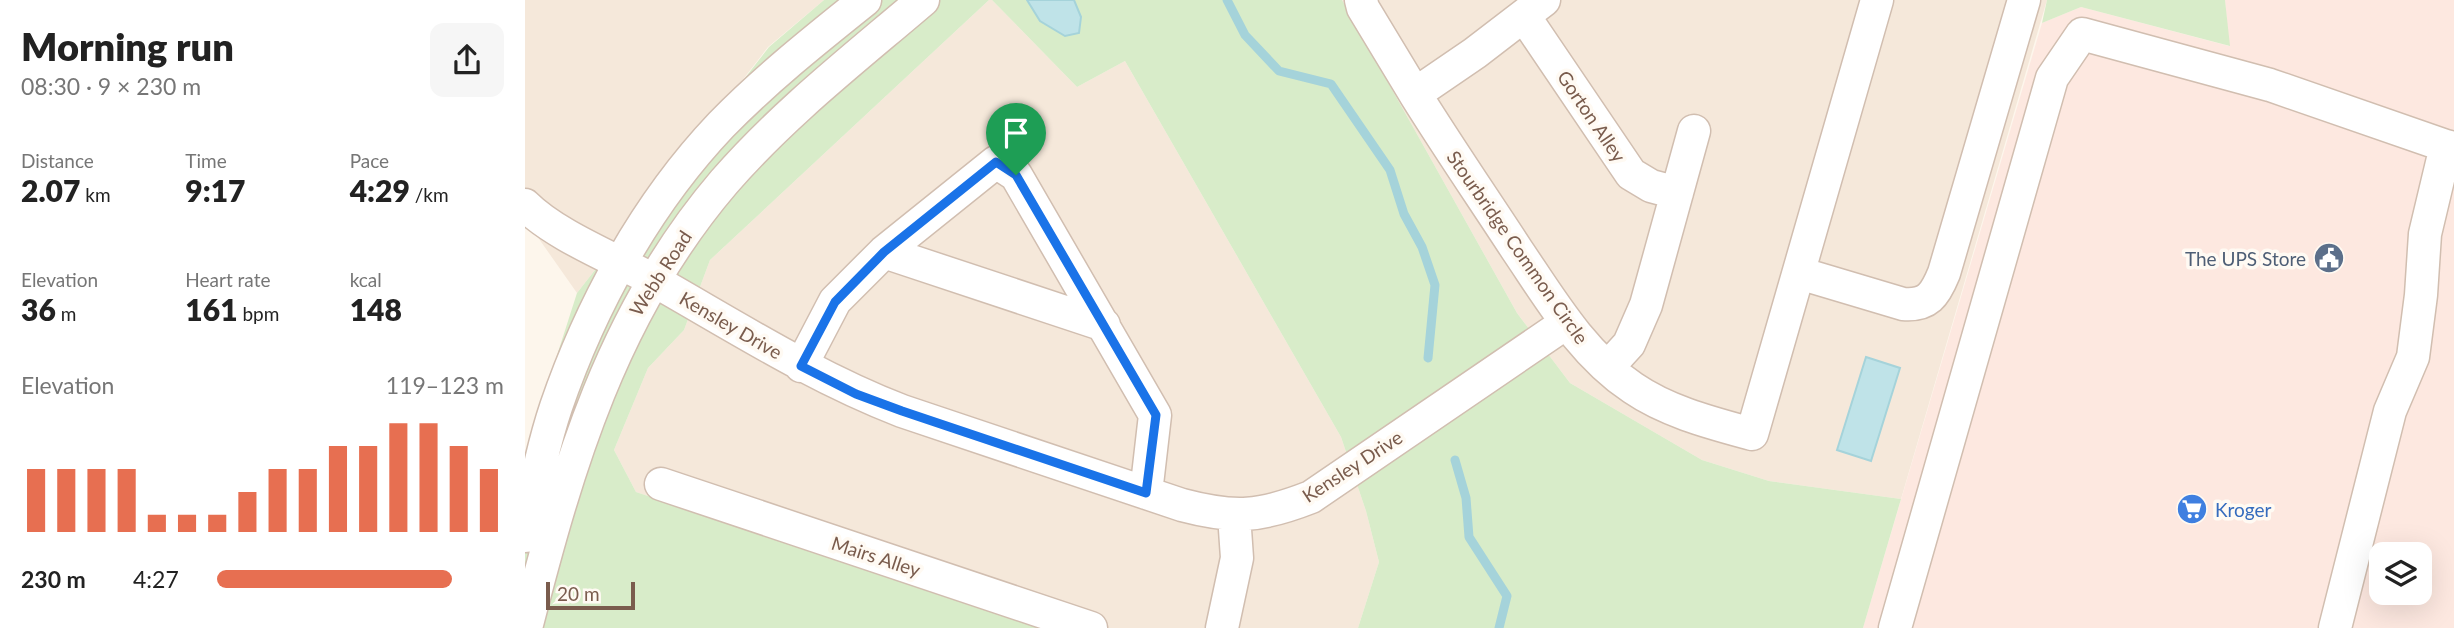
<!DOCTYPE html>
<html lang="en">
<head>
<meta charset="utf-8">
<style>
  :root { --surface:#fff; --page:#f6f6f6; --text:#222; --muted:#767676; --accent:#e76f51 }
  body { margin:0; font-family:Lato,sans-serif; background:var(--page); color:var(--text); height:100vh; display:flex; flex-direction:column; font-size:26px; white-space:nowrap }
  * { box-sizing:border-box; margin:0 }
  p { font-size:23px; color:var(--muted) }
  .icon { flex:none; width:38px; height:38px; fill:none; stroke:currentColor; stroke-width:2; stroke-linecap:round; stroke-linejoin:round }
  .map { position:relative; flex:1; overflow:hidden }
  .panel { display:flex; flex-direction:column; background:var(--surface); width:525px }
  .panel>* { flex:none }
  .tools { position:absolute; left:1844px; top:542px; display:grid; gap:14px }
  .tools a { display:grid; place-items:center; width:63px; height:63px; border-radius:14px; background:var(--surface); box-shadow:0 7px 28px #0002; font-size:35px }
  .scale { position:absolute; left:21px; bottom:18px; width:89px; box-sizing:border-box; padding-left:7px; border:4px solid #7a5c4d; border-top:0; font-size:19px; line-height:24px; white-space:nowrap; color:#7a5c4d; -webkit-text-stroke:5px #fffaf3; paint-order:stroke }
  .pin { position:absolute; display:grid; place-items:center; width:60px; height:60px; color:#fff; margin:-72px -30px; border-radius:50% 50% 50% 0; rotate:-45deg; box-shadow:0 0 7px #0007 }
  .pin .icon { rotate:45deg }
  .round { display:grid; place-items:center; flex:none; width:74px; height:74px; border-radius:14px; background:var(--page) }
  .head { display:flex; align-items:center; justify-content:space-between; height:119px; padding:0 21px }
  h1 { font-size:38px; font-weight:800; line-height:52px }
  .metrics { display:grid; grid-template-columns:repeat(3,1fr); gap:10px; height:119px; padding:7px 21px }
  .metrics div { display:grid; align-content:center }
  .metrics b { font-size:30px; font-weight:800 }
  .metrics small { font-size:19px; font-weight:400 }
  .metrics p { font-size:19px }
  .chart { height:196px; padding:14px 21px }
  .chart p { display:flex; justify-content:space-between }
  .chart svg { width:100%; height:126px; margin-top:7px; stroke:var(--accent); stroke-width:6 }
  ul { padding:0 21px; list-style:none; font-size:23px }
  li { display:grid; grid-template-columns:112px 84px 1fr; align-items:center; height:52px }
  li i { height:18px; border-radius:9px; background:var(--accent) }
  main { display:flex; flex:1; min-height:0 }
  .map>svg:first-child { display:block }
  .residential { fill:#f5e8da }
  .commercial { fill:#fde8e0; fill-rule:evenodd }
  .green { fill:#d8ecc9 }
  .water { fill:#bfe3e8; stroke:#a5d3da; stroke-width:2 }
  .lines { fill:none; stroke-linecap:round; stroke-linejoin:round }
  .stream { stroke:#a5d3da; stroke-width:9 }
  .minor-casing { stroke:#d1beb0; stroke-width:35 }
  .minor { stroke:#fff; stroke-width:32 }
  .route-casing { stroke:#fff; stroke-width:14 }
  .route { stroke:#1a73e8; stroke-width:9 }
  .labels { text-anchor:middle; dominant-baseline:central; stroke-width:7; stroke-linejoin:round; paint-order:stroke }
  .street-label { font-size:19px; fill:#7a5c4d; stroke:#fffaf3 }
  .service-label { font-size:19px; fill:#4e5e75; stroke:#fffaf3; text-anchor:end }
  .shop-label { font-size:19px; fill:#366cbe; stroke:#fffaf3; text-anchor:start }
</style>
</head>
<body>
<main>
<section class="panel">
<div class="head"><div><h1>Morning run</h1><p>08:30 · 9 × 230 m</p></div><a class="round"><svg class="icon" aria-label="share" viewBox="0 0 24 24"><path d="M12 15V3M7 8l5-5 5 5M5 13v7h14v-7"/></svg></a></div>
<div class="metrics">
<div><p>Distance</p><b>2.07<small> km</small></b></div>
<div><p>Time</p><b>9:17</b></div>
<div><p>Pace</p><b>4:29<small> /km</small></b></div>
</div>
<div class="metrics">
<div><p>Elevation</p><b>36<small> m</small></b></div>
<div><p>Heart rate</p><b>161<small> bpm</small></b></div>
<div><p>kcal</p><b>148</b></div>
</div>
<div class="chart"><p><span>Elevation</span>119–123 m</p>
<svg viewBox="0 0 160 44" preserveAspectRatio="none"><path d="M5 44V22M15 44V22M25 44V22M35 44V22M45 44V38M55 44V38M65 44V38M75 44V30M85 44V22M95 44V22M105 44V14M115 44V14M125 44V6M135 44V6M145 44V14M155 44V22"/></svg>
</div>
<ul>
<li><b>230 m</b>4:27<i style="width:82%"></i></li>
</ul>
</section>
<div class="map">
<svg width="1929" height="628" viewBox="0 0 1929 628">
  <rect width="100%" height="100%" fill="#fdf6ec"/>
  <path class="residential" d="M0,0H299L243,47L52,293L0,219Z
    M464,0H467L552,87L600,61L816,437L841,511L854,562L833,628H521L111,492L89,450L123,368L159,330L185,260Z
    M817,0H1522L1376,499L1244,481L1177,460L1045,383L992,313Z"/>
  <path class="commercial" d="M1700,0H1929V628H1338L1517,23L1556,7L1704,46ZM1857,555H1895V593H1857Z"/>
  <path class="green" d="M299,0H464L185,260L159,330L123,368L89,450L111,492L521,628H0V455L52,293L244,47Z
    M467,0H817L992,313L1045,383L1177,460L1244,481L1376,499L1338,628H833L854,562L841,511L816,437L600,61L552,87Z
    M1522,0H1700L1705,46L1556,7L1517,23Z"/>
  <path class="water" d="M502,0H549L556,17L554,33L540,36L515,21Z
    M1341,357L1375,368L1346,461L1312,450Z"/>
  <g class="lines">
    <path class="stream" d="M702,0L720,35L754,71L806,84L865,170L879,214L897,247L910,285L903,358
      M930,460L941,498L944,537L982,596L974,628"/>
    <g class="minor-casing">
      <path id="minor" d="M836,0L838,8L890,94
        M1019,0L950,53L890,94C923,147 958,198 992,250C1026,300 1057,354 1108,388C1143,412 1187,423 1227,434L1352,0
        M999,16L1106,174L1126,186L1152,193
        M0,205C31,236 91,259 130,281C211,327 289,377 377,411L657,505C710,519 735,517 786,497L1041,323
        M359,252L579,325
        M1274,273L1378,304C1403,306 1410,295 1419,273L1499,0
        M276,366L310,301L359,252L471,162L491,175L630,415L621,493
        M1083,367L1104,344L1121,305L1169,131
        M136,484L566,628
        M0,536C9,493 17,449 31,407C66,305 121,204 196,125C241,79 290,40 340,0
        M1,628C43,465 87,313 199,182C258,114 330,58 398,0
        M697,628L712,558L709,515
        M1370,628L1527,78L1557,34L1745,85L1921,146
        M1810,628L1865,411L1888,357L1896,295L1900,234L1921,146L1929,148"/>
    </g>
    <use href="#minor" class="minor"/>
  </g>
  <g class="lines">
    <g class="route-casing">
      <path id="route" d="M471,162L491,175L631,415L621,493L377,411L331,394L276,366L310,302L359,252Z"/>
    </g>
    <use href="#route" class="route"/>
  </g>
  <defs>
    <g id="civic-disc" transform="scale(1.575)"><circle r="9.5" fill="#5c6f8a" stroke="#fffaf3"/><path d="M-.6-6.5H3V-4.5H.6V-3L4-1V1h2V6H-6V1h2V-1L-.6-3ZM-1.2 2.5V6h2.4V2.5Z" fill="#fff"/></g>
    <g id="supermarket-disc" transform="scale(1.575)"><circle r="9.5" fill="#3f7fe0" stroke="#fffaf3"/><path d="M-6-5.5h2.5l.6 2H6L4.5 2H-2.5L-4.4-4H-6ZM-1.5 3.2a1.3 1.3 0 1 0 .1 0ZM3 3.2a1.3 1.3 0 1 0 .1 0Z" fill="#fff"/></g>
  </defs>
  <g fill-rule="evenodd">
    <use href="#civic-disc" x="1804" y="258"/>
    <use href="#supermarket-disc" x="1667" y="509"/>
  </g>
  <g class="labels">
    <g class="street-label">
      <text transform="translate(1067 116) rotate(56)">Gorton Alley</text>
      <text transform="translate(993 247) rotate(55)">Stourbridge Common Circle</text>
      <text transform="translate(135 273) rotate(-57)">Webb Road</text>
      <text transform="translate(206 325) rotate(30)">Kensley Drive</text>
      <text transform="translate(827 466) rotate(-33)">Kensley Drive</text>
      <text transform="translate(351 556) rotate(18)">Mairs Alley</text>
    </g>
    <g class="service-label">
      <text x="1781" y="258">The UPS Store</text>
    </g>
    <g class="shop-label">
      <text x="1690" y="509">Kroger</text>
    </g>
  </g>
</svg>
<div class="tools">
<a><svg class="icon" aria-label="layers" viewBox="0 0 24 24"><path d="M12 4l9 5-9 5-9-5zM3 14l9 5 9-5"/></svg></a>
</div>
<div class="scale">20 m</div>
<div class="pin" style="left:491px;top:175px;background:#1e9e55"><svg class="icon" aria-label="arrive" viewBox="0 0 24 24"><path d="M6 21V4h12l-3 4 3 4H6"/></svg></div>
</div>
</main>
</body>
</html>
